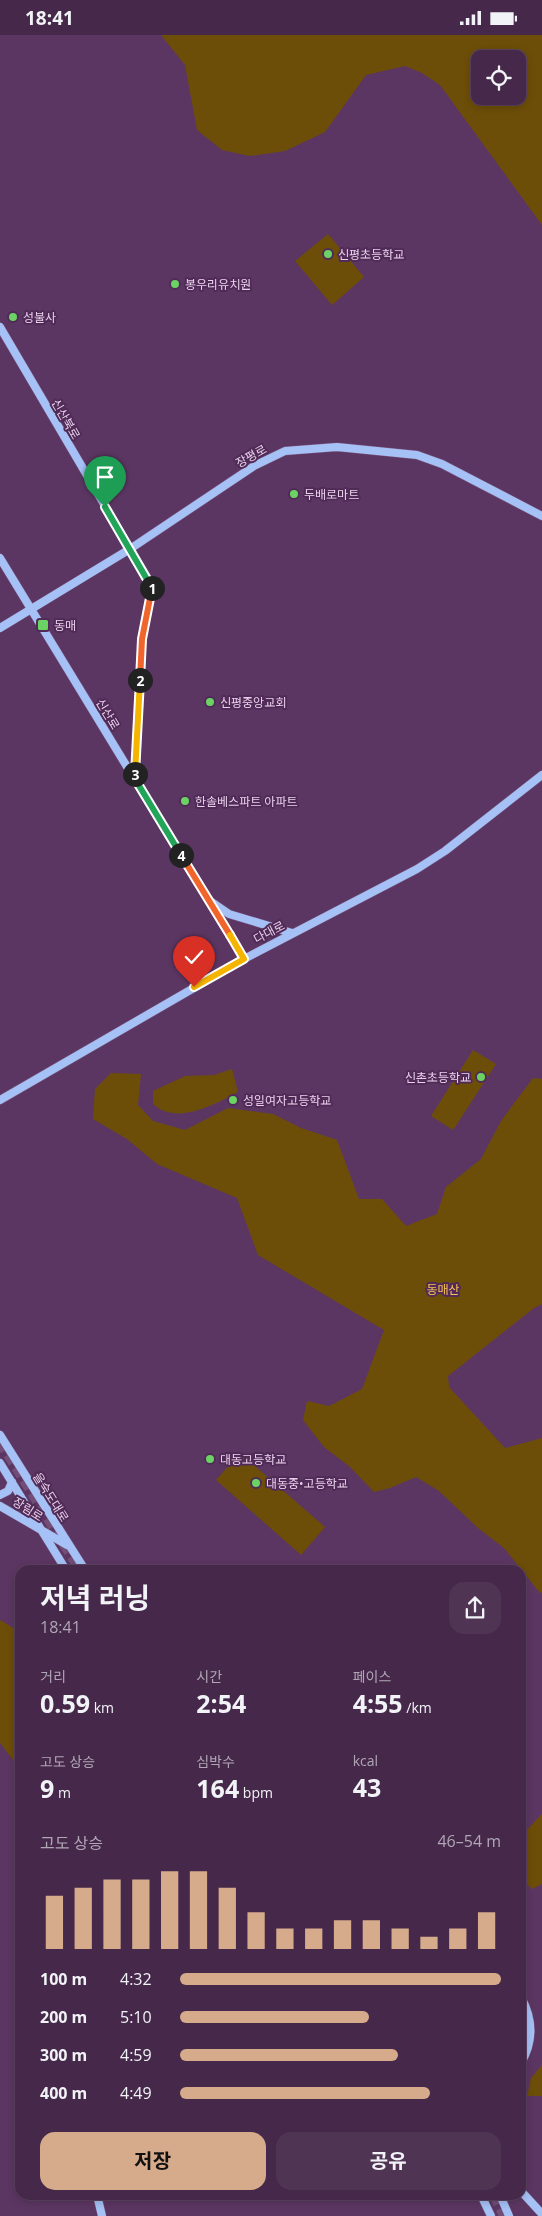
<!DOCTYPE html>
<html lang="ko">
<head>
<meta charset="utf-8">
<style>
  :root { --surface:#45284a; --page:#4f3454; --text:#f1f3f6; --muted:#b0a6b5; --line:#5d4462; --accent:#d6ab8b }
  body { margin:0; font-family:"Open Sans","Noto Sans KR",sans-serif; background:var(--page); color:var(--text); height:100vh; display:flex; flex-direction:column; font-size:19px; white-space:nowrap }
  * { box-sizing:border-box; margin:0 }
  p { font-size:16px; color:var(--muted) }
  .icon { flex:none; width:28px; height:28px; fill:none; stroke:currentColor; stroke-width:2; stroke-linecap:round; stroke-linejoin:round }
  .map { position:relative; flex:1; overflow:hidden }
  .drawer { position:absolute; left:15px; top:1530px; width:511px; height:635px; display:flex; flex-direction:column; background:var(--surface); border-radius:15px; box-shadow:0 2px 8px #0003,0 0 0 1px var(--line) }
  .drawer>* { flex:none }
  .fabs { position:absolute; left:471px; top:15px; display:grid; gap:10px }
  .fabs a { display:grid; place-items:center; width:55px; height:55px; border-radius:10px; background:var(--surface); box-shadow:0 2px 8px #0003,0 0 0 1px var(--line); font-size:25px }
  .pin { position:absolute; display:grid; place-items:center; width:42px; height:42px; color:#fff; margin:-51px -21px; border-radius:50% 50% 50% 0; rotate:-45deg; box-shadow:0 0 5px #0007 }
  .pin .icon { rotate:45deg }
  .km { position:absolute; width:25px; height:25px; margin:-12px; border-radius:50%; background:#222; color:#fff; font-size:14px; line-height:25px; text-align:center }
  .round { display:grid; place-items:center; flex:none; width:52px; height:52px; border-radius:15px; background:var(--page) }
  .summary { display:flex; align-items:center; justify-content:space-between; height:85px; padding:0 25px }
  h1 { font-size:28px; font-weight:700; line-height:38px }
  .figures { display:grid; grid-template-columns:repeat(3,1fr); gap:8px; height:85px; padding:5px 25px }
  .figures div { display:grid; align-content:center }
  .figures b { font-size:25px; font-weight:700 }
  .figures small { font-size:14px; font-weight:400 }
  .figures p { font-size:14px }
  .chart { height:140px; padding:10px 25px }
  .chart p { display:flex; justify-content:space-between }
  .chart svg { width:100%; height:90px; margin-top:5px; stroke:var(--accent); stroke-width:6 }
  .primary-button { display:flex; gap:10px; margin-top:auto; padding:10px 25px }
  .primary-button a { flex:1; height:58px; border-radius:15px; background:var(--accent); color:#111; font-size:20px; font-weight:700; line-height:58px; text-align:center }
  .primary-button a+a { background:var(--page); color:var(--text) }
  ul { padding:0 25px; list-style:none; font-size:16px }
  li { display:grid; grid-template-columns:80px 60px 1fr; align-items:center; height:38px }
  li i { height:12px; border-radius:6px; background:var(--accent) }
  .status { display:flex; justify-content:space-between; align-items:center; height:35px; padding:0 25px; background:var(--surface); direction:ltr }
  .status svg { height:14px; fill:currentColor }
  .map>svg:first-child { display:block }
  .green { fill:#6c4e08; fill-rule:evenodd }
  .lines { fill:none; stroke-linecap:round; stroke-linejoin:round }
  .highway-tunnel { stroke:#714d77; stroke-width:10; stroke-dasharray:10 5; stroke-linecap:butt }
  .secondary-casing { stroke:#78557e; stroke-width:9 }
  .secondary { stroke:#a5c1f5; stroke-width:8 }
  .split-1-casing { stroke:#fff; stroke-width:10 }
  .split-2-casing { stroke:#fff; stroke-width:10 }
  .split-3-casing { stroke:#fff; stroke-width:10 }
  .split-4-casing { stroke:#fff; stroke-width:10 }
  .split-5-casing { stroke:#fff; stroke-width:10 }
  .split-6-casing { stroke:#fff; stroke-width:10 }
  .split-1 { stroke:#22a559; stroke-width:6 }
  .split-2 { stroke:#f0652b; stroke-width:6 }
  .split-3 { stroke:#f5b400; stroke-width:6 }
  .split-4 { stroke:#22a559; stroke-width:6 }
  .split-5 { stroke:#f0652b; stroke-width:6 }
  .split-6 { stroke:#f5b400; stroke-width:6 }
  .poi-dot { fill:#6bd363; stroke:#512b57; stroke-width:2 }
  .labels { text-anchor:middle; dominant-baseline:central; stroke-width:4; stroke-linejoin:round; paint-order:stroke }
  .poi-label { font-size:12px; fill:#e9d1ec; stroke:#512b57; text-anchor:start }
  .street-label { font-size:12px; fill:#e9d1ec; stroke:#512b57 }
  .park-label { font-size:12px; fill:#fcc454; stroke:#512b57 }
</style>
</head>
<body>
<div class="status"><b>18:41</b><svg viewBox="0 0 49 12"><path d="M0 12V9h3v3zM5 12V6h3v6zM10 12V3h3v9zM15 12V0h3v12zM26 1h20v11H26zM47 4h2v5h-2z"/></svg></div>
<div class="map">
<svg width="542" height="2181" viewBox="0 0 542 2181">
  <rect width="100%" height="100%" fill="#5c3662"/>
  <path class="green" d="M161,0H542V190L440,50L422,38L405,31L366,40L325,97L285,116L250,121L222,115L197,95L185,30ZM480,24H518V61H480Z
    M328,199L364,242L332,270L295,226Z
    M473,1015L496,1029L453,1095L431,1081Z
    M232,1034L238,1057C215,1069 177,1091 153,1069V1056L185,1041L214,1040Z
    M111,1038L141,1039L138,1070L153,1086L185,1095L228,1073L273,1079L301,1093L337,1105L359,1164H382L406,1191L437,1179L446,1152L481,1124L501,1086L533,1043L542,1044V1269L534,1273L448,1341L449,1352L505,1413L542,1403V1557L540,1558L504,1513L478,1493L439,1456L416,1442L390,1453L374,1457L350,1432L324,1412L303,1385L307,1366L329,1371L362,1354L384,1295L258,1220L237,1163L157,1129L127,1104L93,1084L95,1054Z
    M240,1418L325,1492L301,1520L216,1445Z
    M0,1585L20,1597V1734L0,1708Z
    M542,1779V1849L532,1854L521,1843V1801Z
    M542,2030V2061H527L531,2043Z"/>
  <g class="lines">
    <path class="highway-tunnel" d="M0,1407L80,1535
      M494,2160L504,2181"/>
    <g class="secondary-casing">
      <path id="secondary" d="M0,292L152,551L142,604L135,744
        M0,523L244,924
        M0,593L130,514L254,431L285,416L337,412L417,420L442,429L542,481
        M210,866L229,879L292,898
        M0,1065L244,924L417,834L445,816L542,740
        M0,1400L85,1535
        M0,1428L66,1535
        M0,1460L8,1456L12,1447
        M0,1471L67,1510
        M521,1962C533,1984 534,2006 521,2028
        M521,2156L542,2179
        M97,2160L102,2181
        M481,2160L491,2181
        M500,2160L509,2181"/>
    </g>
    <use href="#secondary" class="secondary"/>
  </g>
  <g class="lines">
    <g class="split-1-casing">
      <path id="split-1" d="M105,472L152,553"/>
    </g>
    <g class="split-2-casing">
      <path id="split-2" d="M140,645L142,604L152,553"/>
    </g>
    <g class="split-3-casing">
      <path id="split-3" d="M135,739L140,645"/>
    </g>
    <g class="split-4-casing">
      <path id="split-4" d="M135,739V744L181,820"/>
    </g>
    <g class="split-5-casing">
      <path id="split-5" d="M181,820L230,900"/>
    </g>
    <g class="split-6-casing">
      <path id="split-6" d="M194,952L244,924L230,900"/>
    </g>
    <use href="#split-1" class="split-1"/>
    <use href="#split-2" class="split-2"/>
    <use href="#split-3" class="split-3"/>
    <use href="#split-4" class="split-4"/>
    <use href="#split-5" class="split-5"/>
    <use href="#split-6" class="split-6"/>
  </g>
  <g class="poi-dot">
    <circle cx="328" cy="219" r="5"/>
    <circle cx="175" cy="249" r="5"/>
    <circle cx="13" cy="282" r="5"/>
    <circle cx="294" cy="459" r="5"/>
    <rect x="37" y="584" width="12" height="12" rx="2.5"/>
    <circle cx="210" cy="667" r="5"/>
    <circle cx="185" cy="766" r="5"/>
    <circle cx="481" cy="1042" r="5"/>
    <circle cx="233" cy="1065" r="5"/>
    <circle cx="210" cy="1424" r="5"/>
    <circle cx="256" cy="1448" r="5"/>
  </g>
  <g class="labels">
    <g class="poi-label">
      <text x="338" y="219">신평초등학교</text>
      <text x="185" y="249">봉우리유치원</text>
      <text x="23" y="282">성불사</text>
      <text x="304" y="459">두배로마트</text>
      <text x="54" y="590">동매</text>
      <text x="220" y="667">신평중앙교회</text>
      <text x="195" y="766">한솔베스파트 아파트</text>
      <text x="471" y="1042" text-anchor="end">신촌초등학교</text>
      <text x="243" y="1065">성일여자고등학교</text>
      <text x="220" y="1424">대동고등학교</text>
      <text x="266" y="1448">대동중•고등학교</text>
    </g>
    <g class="street-label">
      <text transform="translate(66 384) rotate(60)">신산북로</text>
      <text transform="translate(251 421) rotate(-29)">장평로</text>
      <text transform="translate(108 679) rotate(59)">신산로</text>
      <text transform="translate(269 897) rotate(-28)">다대로</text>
      <text transform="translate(51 1462) rotate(58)">을숙도대로</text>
      <text transform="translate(28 1474) rotate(32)">장림로</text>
    </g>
    <g class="park-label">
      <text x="443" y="1254">동매산</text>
    </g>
  </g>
</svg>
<div class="fabs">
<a><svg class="icon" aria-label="locate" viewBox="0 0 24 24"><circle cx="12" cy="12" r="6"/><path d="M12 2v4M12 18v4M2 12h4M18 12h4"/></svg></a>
</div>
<div class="pin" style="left:105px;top:472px;background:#1e9e55"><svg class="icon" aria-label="arrive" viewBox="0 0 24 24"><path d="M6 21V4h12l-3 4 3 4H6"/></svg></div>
<div class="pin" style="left:194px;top:952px;background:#d93025"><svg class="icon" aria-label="check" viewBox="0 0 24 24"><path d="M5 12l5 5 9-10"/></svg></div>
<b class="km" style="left:152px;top:553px">1</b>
<b class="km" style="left:140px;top:645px">2</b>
<b class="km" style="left:135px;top:739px">3</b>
<b class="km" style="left:181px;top:820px">4</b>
<section class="drawer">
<div class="summary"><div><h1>저녁 러닝</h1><p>18:41</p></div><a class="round"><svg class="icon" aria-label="share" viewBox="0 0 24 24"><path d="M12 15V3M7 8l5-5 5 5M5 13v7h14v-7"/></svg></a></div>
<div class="figures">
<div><p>거리</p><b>0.59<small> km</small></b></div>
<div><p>시간</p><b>2:54</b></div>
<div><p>페이스</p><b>4:55<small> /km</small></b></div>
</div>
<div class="figures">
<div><p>고도 상승</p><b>9<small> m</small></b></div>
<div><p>심박수</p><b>164<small> bpm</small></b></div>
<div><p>kcal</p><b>43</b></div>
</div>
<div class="chart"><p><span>고도 상승</span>46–54 m</p>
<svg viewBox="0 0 160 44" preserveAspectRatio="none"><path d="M5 44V18M15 44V14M25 44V10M35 44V10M45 44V6M55 44V6M65 44V14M75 44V26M85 44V34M95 44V34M105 44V30M115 44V30M125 44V34M135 44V38M145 44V34M155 44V26"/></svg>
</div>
<ul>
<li><b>100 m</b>4:32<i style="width:100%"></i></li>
<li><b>200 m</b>5:10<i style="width:59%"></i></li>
<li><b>300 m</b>4:59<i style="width:68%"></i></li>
<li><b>400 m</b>4:49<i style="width:78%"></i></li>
</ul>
<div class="primary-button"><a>저장</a><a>공유</a></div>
</section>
</div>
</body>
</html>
